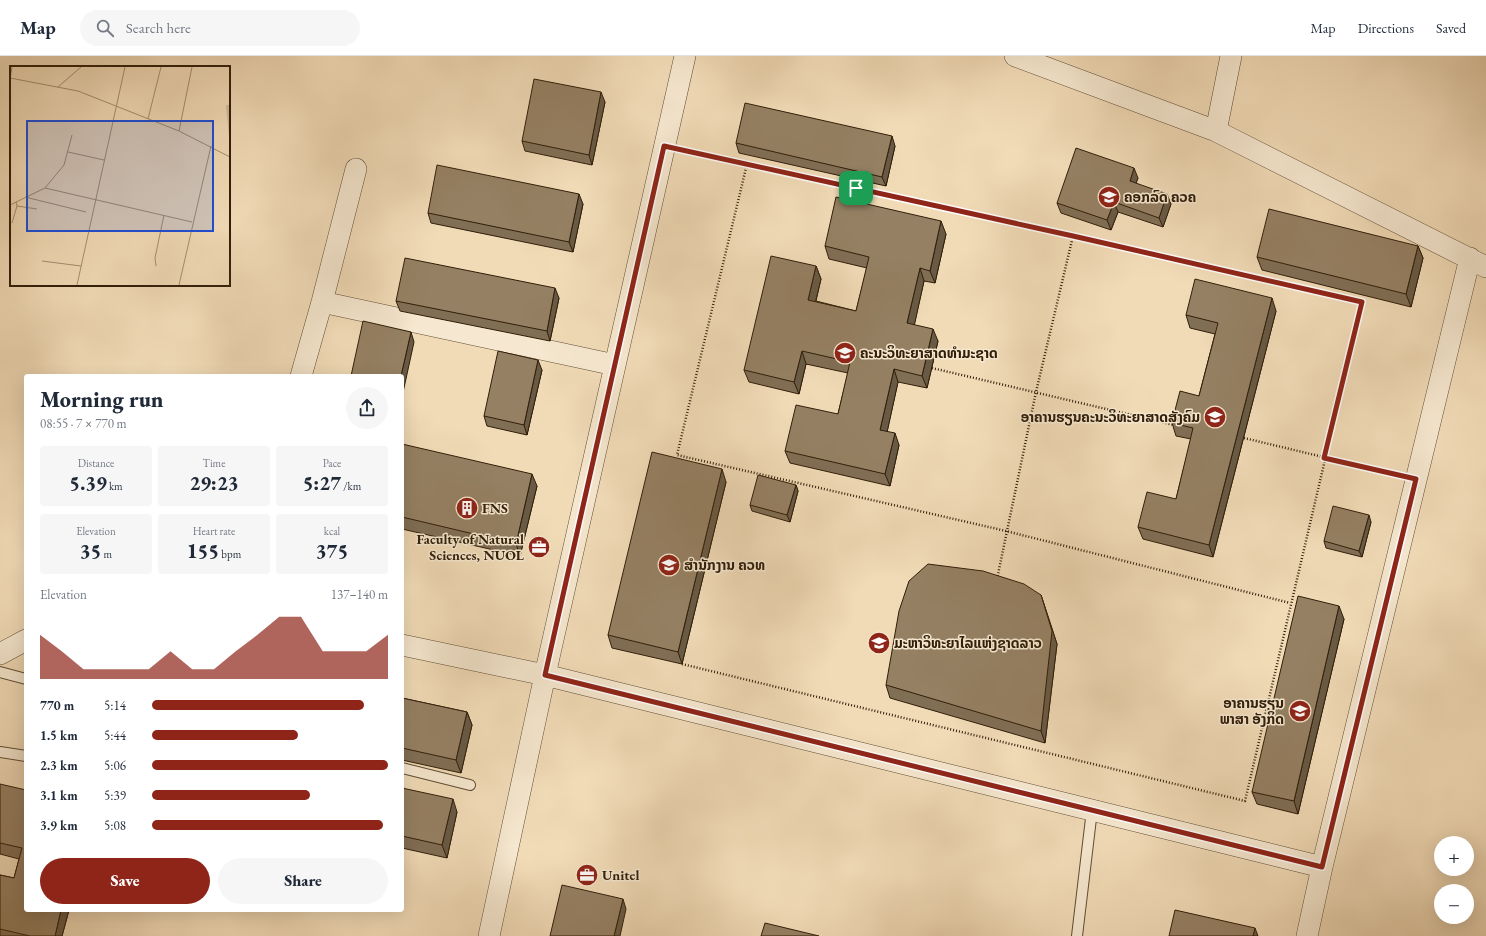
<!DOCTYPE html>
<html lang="en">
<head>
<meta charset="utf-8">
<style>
  :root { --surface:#fff; --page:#f6f6f7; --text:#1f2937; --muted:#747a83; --line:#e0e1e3; --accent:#8f2418 }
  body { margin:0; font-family:"EB Garamond","Noto Sans Lao",serif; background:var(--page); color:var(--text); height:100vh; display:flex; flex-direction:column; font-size:15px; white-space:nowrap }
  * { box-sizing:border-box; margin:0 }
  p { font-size:13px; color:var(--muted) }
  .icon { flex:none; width:22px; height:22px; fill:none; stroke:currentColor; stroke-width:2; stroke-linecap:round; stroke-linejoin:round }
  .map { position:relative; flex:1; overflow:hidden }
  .sheet { position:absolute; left:24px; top:318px; width:380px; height:538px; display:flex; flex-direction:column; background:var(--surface); border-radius:4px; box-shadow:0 4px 16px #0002 }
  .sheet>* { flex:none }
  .controls { position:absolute; left:1434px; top:780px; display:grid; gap:8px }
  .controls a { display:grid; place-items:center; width:40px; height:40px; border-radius:50%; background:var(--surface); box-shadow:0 4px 16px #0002; font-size:20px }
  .pin { position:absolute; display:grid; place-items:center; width:34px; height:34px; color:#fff; margin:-17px; border-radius:8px; box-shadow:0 2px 6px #0006 }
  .round { display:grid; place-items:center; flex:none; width:42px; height:42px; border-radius:21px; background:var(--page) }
  .summary { display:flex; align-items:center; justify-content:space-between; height:68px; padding:0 16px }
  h1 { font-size:22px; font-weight:800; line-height:30px }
  .figures { display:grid; grid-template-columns:repeat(3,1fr); gap:6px; height:68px; padding:4px 16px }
  .figures div { display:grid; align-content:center; border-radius:4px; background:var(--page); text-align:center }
  .figures b { font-size:20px; font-weight:800 }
  .figures small { font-size:11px; font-weight:400 }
  .figures p { font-size:11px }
  .chart { height:112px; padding:8px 16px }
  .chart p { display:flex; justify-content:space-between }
  .chart svg { width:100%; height:72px; margin-top:4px; fill:var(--accent); opacity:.7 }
  .primary-button { display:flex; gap:8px; margin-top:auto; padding:8px 16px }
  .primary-button a { flex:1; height:46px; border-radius:24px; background:var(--accent); color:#fff; font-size:16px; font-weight:800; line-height:46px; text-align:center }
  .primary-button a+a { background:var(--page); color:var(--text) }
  ul { padding:0 16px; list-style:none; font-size:13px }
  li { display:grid; grid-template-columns:64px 48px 1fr; align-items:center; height:30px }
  li i { height:10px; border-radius:5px; background:var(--accent) }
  header { display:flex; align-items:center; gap:24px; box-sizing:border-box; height:56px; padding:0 20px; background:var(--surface); border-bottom:1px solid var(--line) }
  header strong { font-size:19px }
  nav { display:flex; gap:22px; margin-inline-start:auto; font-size:14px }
  .search { width:280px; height:36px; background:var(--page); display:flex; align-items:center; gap:10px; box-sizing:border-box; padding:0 14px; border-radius:22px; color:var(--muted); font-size:15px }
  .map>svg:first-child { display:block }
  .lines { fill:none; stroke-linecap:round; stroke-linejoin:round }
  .lane-casing { stroke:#614d34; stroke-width:12 }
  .street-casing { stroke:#614d34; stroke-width:22 }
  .path { stroke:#311e09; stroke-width:2.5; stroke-dasharray:1 2; stroke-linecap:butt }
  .lane { stroke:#f6e8d0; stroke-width:10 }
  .street { stroke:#f6e8d0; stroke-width:21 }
  .wall { fill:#806e55; stroke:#311e09 }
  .shaded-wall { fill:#685a45; stroke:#311e09 }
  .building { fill:#958063; stroke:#311e09 }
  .route-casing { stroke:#fff; stroke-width:8 }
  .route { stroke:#8f2418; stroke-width:5 }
  .labels { text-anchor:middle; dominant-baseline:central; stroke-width:3; stroke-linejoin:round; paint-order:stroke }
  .poi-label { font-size:14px; font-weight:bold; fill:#311e09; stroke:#f6e8d0; text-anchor:start }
  .inset-road { fill:none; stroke:#a48f71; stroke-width:1 }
  .view { fill:#1d4ed8; fill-opacity:0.15; stroke:#1d4ed8; stroke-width:2 }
  .inset-edge { fill:none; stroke:#311e09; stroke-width:2 }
</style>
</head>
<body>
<header>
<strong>Map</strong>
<div class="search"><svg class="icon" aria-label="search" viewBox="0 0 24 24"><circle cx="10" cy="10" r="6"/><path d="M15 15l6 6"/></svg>Search here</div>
<nav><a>Map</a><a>Directions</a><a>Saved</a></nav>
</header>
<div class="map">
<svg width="1486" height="880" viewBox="0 0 1486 880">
  <rect width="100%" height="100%" fill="#f1dbb7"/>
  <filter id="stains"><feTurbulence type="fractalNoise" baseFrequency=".005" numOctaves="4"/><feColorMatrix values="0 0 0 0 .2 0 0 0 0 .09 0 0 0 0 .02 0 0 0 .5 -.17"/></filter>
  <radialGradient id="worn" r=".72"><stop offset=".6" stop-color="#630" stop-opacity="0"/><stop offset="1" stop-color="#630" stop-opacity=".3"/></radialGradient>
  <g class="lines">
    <g class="lane-casing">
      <path id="lane" d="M0,616L26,623
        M0,696L26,700
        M402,712L470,729
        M1077,880L1092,754"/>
    </g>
    <g class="street-casing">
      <path id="street" d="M1015,0L1216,75L1486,211
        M1216,75L1231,0
        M322,246L615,309
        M301,320L322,246L356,113
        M402,589L545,619L1322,811
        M0,598L26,584
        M489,880L545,619L685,0
        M1307,880L1322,811L1470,202"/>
    </g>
    <path class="path" d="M747,108L677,399L1006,475L1290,547
      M932,312L1174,369
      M1244,382L1394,418
      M997,523L1036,336L1073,180
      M682,608L1245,745L1362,246L1073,180L685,94"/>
    <use href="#lane" class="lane"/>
    <use href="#street" class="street"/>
  </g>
  <path class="wall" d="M605,46L592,109L525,95L522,85Z
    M736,87L895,90L886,130L739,97Z
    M1138,122L1136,127L1171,148L1163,171L1118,156L1111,174L1061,157L1057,147Z
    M583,148L573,196L431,167L428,157Z
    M946,178L935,227L924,225L914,269L938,285L927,332L898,326L887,375L899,389L890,430L790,407L785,395L838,358L848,317L806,308L799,338L749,326L744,314L816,210L821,223L816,245L856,255L867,212L829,203L825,190Z
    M1418,190L1423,202L1411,251L1262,214L1257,201Z
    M559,242L550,285L400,255L396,245Z
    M1276,255L1213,501L1143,483L1138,471L1176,443L1191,383L1176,380L1172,367L1199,340L1215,278L1190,272L1186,259Z
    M542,314L527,379L487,370L484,360Z
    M402,388L537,430L520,500L402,473Z
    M726,426L682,608L612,592L608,579Z
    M796,429L798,435L790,466L752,455L750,449Z
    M1371,466L1362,501L1326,492L1324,485Z
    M1041,539L1057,588L1045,687L890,642L886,629Z
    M1344,563L1298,758L1257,748L1252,736Z
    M402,642L467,656L472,669L461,717L402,704Z
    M0,728L69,854L62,880H0V819L14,822L19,803L0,798Z
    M402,732L457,756L447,802L402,792Z"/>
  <path class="shaded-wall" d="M601,36L605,46L592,109L589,99Z
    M892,80L895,90L886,130L882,121Z
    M1134,112L1138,122L1133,135L1130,125Z
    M579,138L583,148L573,196L569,186Z
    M1167,138L1171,148L1163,171L1159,162Z
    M1114,146L1118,156L1111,174L1107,164Z
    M941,165L946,178L935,227L930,215Z
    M1418,190L1423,202L1411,251L1406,238Z
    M816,210L821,223L813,256L808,244Z
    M920,212L924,225L912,280L907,267Z
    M555,232L559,242L550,285L547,275Z
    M1272,242L1276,255L1213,501L1209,489Z
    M933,273L938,285L927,332L922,320Z
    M411,276L414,286L402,341V320H401Z
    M802,295L806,308L799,338L794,326Z
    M538,304L542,314L527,379L524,369Z
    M894,313L898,326L885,386L880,374Z
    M895,377L899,389L890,430L885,418Z
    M722,413L726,426L682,608L678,596Z
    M532,418L537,430L520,500L516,488Z
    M796,429L798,435L790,466L787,459Z
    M1369,459L1371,466L1362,501L1359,495Z
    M1041,539L1057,588L1045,687L1041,675Z
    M1339,550L1344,563L1298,758L1294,745Z
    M467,656L472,669L461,717L456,704Z
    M453,743L457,756L447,802L442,789Z
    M623,843L626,853L620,880H614Z
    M61,854H69L62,880H55Z
    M1255,872L1258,880H1253Z"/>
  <path class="building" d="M534,23L601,36L589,99L522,85Z
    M745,47L892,80L882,121L736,87Z
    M1076,92L1134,112L1130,125L1167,138L1159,162L1114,146L1107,164L1057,147Z
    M437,109L579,138L569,186L428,157Z
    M836,141L941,165L930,215L920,212L907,267L933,273L922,320L894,313L880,374L895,377L885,418L785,395L796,349L838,358L850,306L802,295L794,326L744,314L771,200L816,210L808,244L856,255L869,201L825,190Z
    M1269,153L1418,190L1406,238L1257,201Z
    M405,202L555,232L547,275L396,245Z
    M1195,223L1272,242L1209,489L1138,471L1147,436L1176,443L1193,372L1172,367L1174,358L1180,335L1199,340L1218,267L1186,259Z
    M363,265L411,276L401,320H351Z
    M498,295L538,304L524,369L484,360Z
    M402,388L532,418L516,488L402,461Z
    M652,396L722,413L678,596L608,579Z
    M758,419L796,429L787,459L750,449Z
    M1333,450L1369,459L1359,495L1324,485Z
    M928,508L983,515L1024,528L1041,539L1052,575L1041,675L886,629L899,555L909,525Z
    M1298,540L1339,550L1294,745L1252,736Z
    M402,642L467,656L456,704L402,692Z
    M0,728L26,734V854H61L55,880H30L0,873V819L14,822L22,792L0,787Z
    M402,732L453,743L442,789L402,780Z
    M562,829L623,843L614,880H550Z
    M1175,854L1255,872L1253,880H1169Z
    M765,867L819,880H761Z"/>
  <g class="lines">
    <g class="route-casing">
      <path id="route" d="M664,90L1073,180L1362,246L1324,402L1416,423L1322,811L545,619Z"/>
    </g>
    <use href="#route" class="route"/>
  </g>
  <defs>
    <g id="school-disc" transform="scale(1.15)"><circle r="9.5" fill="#8f2418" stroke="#f6e8d0"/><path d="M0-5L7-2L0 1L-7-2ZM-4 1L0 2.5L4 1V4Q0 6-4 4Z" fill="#fff"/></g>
    <g id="university-disc" transform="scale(1.15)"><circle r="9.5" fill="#8f2418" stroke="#f6e8d0"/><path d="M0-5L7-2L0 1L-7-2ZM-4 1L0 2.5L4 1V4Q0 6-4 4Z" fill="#fff"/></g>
    <g id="building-disc" transform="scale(1.15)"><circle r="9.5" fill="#8f2418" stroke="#f6e8d0"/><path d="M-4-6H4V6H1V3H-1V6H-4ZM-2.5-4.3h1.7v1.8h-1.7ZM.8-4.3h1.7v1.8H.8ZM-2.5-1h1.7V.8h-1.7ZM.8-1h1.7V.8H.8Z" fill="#fff"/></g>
    <g id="office-disc" transform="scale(1.15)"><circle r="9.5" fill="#8f2418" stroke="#f6e8d0"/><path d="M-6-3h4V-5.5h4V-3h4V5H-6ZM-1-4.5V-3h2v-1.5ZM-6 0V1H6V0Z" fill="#fff"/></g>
  </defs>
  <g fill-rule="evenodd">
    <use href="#school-disc" x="1109" y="141"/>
    <use href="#university-disc" x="845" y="297"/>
    <use href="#school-disc" x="1215" y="361"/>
    <use href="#building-disc" x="467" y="452"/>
    <use href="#office-disc" x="539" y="491"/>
    <use href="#school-disc" x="669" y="509"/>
    <use href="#university-disc" x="879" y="587"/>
    <use href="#school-disc" x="1300" y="655"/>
    <use href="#office-disc" x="587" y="819"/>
  </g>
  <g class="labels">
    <g class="poi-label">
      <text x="1124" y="141">ຄອກລົດ ຄວຄ</text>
      <text x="860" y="297">ຄະນະວິທະຍາສາດທຳມະຊາດ</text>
      <text x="1200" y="361" text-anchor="end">ອາຄານຮຽນຄະນະວິທະຍາສາດສັງຄົມ</text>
      <text x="482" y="452">FNS</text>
      <text x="524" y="483" text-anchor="end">Faculty of Natural<tspan x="524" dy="16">Sciences, NUOL</tspan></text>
      <text x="684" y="509">ສຳນັກງານ ຄວທ</text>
      <text x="894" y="587">ມະຫາວິທະຍາໄລແຫ່ງຊາດລາວ</text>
      <text x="1284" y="647" text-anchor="end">ອາຄານຮຽນ<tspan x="1284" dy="16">ພາສາ ອັງກິດ</tspan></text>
      <text x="602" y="819">Unitel</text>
    </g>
  </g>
  <g transform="translate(10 10)">
    <rect width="220" height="220" fill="#f1dbb7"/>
    <path d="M216,39H220L219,71Z" fill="#d0bb99"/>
    <path class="inset-road" d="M0,12L68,25L169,65L220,91M0,13L2,1M48,21L71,1M138,53L151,1M169,65L182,1M58,86L94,94M35,122L54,99L62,69M15,131L76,146M0,139L35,122L182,156M7,140L27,143M2,157L7,140L6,136M32,195L71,200M146,200L145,192L154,149M67,219L115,1M169,219L201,80"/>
    <path class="view" d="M17,55H203V165H17Z"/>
    <rect width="220" height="220" class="inset-edge"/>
  </g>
  <rect width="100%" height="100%" filter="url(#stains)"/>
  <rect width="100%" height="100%" fill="url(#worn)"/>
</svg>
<div class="controls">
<a>+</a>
<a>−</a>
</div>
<div class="pin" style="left:856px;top:132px;background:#1e9e55"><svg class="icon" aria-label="arrive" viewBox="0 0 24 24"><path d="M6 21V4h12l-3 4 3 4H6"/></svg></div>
<section class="sheet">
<div class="summary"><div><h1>Morning run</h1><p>08:55 · 7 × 770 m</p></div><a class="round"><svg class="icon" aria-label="share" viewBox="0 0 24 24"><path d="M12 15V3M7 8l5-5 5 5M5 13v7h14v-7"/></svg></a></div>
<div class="figures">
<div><p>Distance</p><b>5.39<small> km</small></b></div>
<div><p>Time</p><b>29:23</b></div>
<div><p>Pace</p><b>5:27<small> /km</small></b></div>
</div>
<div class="figures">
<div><p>Elevation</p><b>35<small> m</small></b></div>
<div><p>Heart rate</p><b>155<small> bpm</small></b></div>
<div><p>kcal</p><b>375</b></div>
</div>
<div class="chart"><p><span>Elevation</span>137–140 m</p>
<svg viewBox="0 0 160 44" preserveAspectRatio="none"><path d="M0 44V17L10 27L20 38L30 38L40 38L50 38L60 27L70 38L80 38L90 27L100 17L110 6L120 6L130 27L140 27L150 27L160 17V44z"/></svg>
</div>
<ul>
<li><b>770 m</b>5:14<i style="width:90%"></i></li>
<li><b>1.5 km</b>5:44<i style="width:62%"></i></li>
<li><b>2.3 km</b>5:06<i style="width:100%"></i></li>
<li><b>3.1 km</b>5:39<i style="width:67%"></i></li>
<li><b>3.9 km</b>5:08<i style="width:98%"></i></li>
</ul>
<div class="primary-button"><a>Save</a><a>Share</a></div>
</section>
</div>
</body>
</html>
